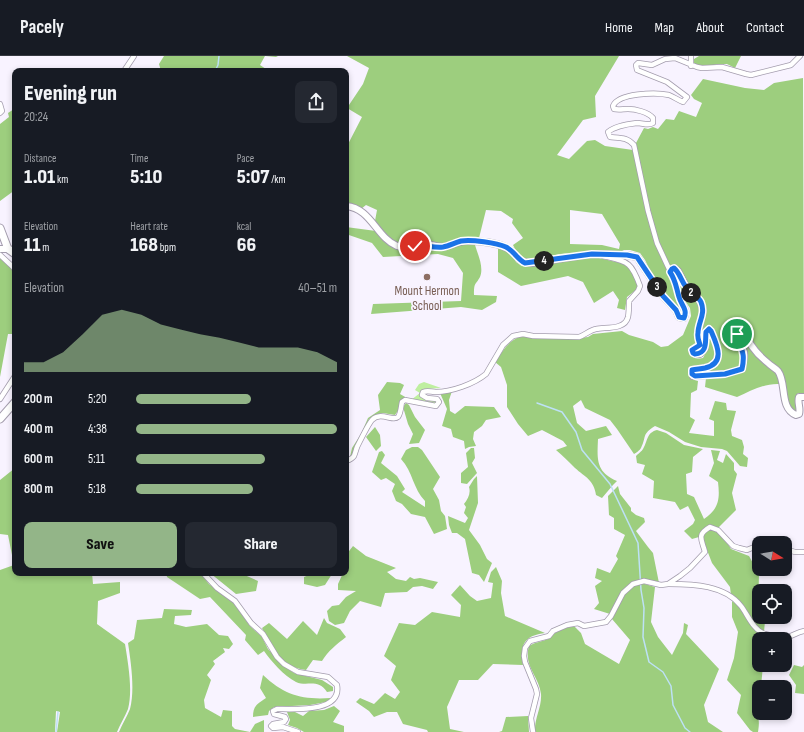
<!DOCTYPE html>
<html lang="en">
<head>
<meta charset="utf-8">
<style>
  :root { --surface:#171b24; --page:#242831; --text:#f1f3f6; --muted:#9ea1a6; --line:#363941; --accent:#93b588 }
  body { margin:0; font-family:"Sofia Sans Condensed",sans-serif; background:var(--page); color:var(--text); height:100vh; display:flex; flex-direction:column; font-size:15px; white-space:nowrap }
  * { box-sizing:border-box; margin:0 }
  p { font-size:13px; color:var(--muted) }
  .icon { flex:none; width:22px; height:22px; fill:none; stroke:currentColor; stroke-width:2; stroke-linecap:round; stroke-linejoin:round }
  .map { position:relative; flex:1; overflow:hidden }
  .side { position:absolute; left:12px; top:12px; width:337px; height:508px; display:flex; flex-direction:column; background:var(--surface); border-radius:8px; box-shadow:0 2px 6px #0003 }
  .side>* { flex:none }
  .needle { width:26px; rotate:101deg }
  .fabs { position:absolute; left:752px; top:480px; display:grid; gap:8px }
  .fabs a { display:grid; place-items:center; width:40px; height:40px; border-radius:8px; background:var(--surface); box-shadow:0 2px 6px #0003; font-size:20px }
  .pin { position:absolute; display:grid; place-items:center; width:34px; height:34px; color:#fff; margin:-17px; border:2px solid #fff; border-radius:50%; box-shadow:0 1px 4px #0007 }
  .km { position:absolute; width:20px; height:20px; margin:-10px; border-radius:50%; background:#222; color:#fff; font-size:11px; line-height:20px; text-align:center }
  .round { display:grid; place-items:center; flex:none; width:42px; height:42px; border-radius:8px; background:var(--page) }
  .overview { display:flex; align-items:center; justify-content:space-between; height:68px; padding:0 12px }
  h1 { font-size:22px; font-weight:800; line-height:30px }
  .stats { display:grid; grid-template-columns:repeat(3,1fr); gap:6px; height:68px; padding:4px 12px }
  .stats div { display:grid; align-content:center }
  .stats b { font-size:20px; font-weight:800 }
  .stats small { font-size:11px; font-weight:400 }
  .stats p { font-size:11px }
  .chart { height:112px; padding:8px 12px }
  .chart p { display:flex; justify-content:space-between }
  .chart svg { width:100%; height:72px; margin-top:4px; fill:var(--accent); opacity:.7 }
  .button { display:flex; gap:8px; margin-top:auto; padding:8px 12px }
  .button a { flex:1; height:46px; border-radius:8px; background:var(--accent); color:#111; font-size:16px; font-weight:800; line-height:46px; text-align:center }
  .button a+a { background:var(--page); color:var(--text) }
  ul { padding:0 12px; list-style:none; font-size:13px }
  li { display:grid; grid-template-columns:64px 48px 1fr; align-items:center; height:30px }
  li i { height:10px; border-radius:5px; background:var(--accent) }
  header { display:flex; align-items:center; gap:24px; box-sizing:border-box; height:56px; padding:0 20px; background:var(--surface); border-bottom:1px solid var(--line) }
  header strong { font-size:19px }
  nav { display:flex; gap:22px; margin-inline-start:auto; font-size:14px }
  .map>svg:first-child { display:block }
  .green { fill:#bfefa0 }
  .forest { fill:#9dce7e; fill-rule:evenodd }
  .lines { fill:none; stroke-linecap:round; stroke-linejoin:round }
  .stream { stroke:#bde1f6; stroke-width:1.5 }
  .minor-casing { stroke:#a49dae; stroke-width:6 }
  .secondary-casing { stroke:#a49dae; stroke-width:8 }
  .trunk-casing { stroke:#a49dae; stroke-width:9 }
  .minor { stroke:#fff; stroke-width:4.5 }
  .secondary { stroke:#fff; stroke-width:6 }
  .trunk { stroke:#fff; stroke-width:7 }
  .route-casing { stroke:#fff; stroke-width:8 }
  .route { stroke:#1a73e8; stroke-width:5 }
  .education-dot { fill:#8d6e63; stroke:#f8f3ff; stroke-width:1.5 }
  .labels { text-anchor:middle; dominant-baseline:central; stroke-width:3.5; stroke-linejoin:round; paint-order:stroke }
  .education-label { font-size:13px; fill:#785e54; stroke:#f8f3ff }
</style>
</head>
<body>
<header>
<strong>Pacely</strong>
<nav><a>Home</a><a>Map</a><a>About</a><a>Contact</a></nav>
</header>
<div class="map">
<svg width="804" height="676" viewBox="0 0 804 676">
  <rect width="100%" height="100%" fill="#f8f3ff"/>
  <path class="green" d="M424,326L441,332L424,333L420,337C421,345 430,344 436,345L437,347L435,348L411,344L420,337L415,334L419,328Z"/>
  <path class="forest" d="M164,0H278L276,1L265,0L260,9L269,15H161L159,8Z
    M347,0H619L595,40L596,61L583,64L557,99L569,103L587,85L595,84L605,90L633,94L640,120L647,156L677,235L676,242L684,254V258L678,253L659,233L645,204L640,197L630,194H624L620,196L598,195L560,198L547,201L524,203L518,199L513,189L523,182L512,167L513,163L501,155L486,154L479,182H463L450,188H442L420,185L401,189L392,184L381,173L375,165L377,154L366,149L361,153L346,146V92L362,61L347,52L363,28L369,12ZM570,154L602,158L620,188L619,193L602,189L570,188Z
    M699,0H741L735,12L727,8H719L703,11L694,8V3Z
    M803,22L804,338L798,337L796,341L797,354L796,357H793L788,344L782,321L758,296L747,277L737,273L742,297L741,311L726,317L696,318V315L718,308L711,272L704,290L698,296L695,295L705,258L693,235L685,224L679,212L676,209L671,210L669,209L659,186L650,155L638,101L636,87L644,72L648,73L653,71L658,73L666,63L674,64L679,55L696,61L702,47L694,43L691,39L703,23L745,32L764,34L774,27Z
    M14,53L15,134L0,145V68L9,61L8,57Z
    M346,171L376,175L399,192L462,187L475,189C478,199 484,211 480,221C475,230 474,226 474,239L497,240L496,246L482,254L461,251L371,258L373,248L461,245L463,217L453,202L438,198L383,201L372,187L346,178Z
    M498,192L505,194L513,198L516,206L522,210L551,208L590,201L599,202L625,208L632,212L638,230L636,234L627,241L625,254L617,252L619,244L613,235L594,247L583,226L568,220L521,230L498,216Z
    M0,202L13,214L15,218V278H8L0,321Z
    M675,217L678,218L687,237L698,247L700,253L697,287L695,291L691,293L690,298C694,303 696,303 703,302L706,296L707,279L710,277L717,299L712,307L691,314L689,320L691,323L698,325L697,334L691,337L690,361L695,364L689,377L714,380V365L709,363L715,345L726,347L727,354L736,355L731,374L732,380L742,384L744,391L743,398L748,402L747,411L740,410L727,395L722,393L701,391L685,386L669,376L655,370C641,379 647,380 641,392C640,394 636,397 634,398L617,373L610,364L585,352L581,344L573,350L577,367L586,375L606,370L612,379L598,383C597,404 596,416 617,425L613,429L602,442L596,439C594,424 585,421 575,412C569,406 563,400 556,394L567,390L563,385L542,374L528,380L518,368L507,351V329L501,311L495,306C503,294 509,284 522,280L580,282L588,281L593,278L622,275L629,279L653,286L661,291L668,290L683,279L691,260L690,252L683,242L674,219Z
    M740,275L745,278L777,315L779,323L780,328C764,327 751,335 737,341L705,331L706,322L743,314L739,279Z
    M387,326L400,327L404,329L400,338L407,342L395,359L383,357L379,358L369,363L353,400L350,401L352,392L361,378L368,362L380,354L378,339Z
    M452,335L449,344L450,355L455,358L465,350L494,351L501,361L486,364L482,370L474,376L473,383L476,390L469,391L465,393L464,385L453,381L451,373L442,370L447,353L440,337Z
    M406,347L409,349L415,361L425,374L419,387L409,388L413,378L408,368L403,351Z
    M375,371L380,379L381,390L376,395L366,381Z
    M657,374L666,377L684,389L703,393L693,401L692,416L686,418L687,438L694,441L704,463C719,453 720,443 718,426L709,420L714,407L711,394L720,395L717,404L723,407L726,398L734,407V414L737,418L732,437L736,454L718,472C706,466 705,471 699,481L692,483L684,475L693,468L695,464L688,450L680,454L675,446L653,442L654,425L642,418L645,409L637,407L636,400C638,398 642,395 643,393C648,385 646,377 657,374Z
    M412,391H418L422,394L440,421L433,433L439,444L441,455L445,460L447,473L434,478L425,461L411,458L402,448L396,445L392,435L395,428L386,422L381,424L372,416L379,396L382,395L385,399L381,407L397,420L405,433L402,436L425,451V445C413,433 413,416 401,403L406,394Z
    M471,392H474L475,402L472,407L477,417L467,428L461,427V417L468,411L466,397Z
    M15,412V517H92L93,528L120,526V537L98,545L97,568L125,588C128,607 133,634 128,653C125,661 120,668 117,676H57L60,656L56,655L55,676H0V514L14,509L8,479L0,478V424Z
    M477,420L478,447L469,474L480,489L487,503L492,507L484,526L479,519L472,517L465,483L457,477H452L449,469L448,460L465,467L468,462L464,457L466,451L464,448C468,443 471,437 469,431L474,423Z
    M618,430L620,438L631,452V455L636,459L644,462L645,466L636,475L648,491L653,497L659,527H632L610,558L594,553L599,547L595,530L602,525L595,522L597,512L610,517L618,503L616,500L625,479L614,473V462L609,459L608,440Z
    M713,473L723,480L731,493L749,500L759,518L758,555L759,561H762L765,565L764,576L756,571L731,539L730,531L712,507L702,481C705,476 707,474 713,473Z
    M353,490L366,500L396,512L387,516L396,523L406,525L410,521L414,523L420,522L438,526L433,533L422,530L413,531L407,536L385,537L381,551L360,545L350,555L344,567L335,569L329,565L327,555L332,550L339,549L346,541L356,535L338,534V528L343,517H346V499Z
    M496,511L502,525L501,537L505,560L545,577C524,580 520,588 523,609L493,608L478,624H459L447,651L450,673L464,676H428L427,674L403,668L397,656H387L374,661L369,655L356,646L360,642L374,648L385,637L395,643L400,636L391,624L396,610L384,600L399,567L415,569L432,556L460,561L461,549L451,539L460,529L470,540L477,545L491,542L493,527L488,526L491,516Z
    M166,517H200L209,528L233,546L250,570L262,581L268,593L287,612L294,617L322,624L333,631V635L327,636C318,622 307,631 296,626C284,620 271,605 264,595L258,599L245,584L246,579L210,541L200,543L167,521Z
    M210,517H240L258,525L256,535L236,538Z
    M308,517H341L332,518L325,529L317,531L304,528V521L309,519Z
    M638,528H645L655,531L651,566L658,581L672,599L683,577L684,567L688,569L686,578L719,613L704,649L708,666L723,676H535C534,663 542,651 541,638C539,620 523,610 529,590C535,586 541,586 548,583C551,581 552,579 555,577C561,573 568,571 574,570L581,577L585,588L619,608L630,584L612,563C617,550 623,534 638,528Z
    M732,545L739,550L765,580V583H759V609H763L761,631H759C759,637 756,644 757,650C758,663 760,663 758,676H753L750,674L737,657L741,639L727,624L734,602L738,576L732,561Z
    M164,553L192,554L191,559L175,560L174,568L186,571L207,568L219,579L228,580L233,588L229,593L223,592L225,596L213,605L215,608L207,619L211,624L204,644L205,652L221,661L223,654L232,655V670L235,673L250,676L255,668L264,664V676H119C122,668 127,661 130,653C135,634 131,607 128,587L134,583L137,564L162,562Z
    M324,562L327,567L340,573L346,581C337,588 328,595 322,605L313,604L306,614C281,611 273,592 262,572L269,567L287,583L303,565L317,579Z
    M794,609L802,611L804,609V638L795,637L796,629L789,619Z
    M263,619C284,639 302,644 331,642L326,646L310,649L274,651L269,655L268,659L253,661C253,650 257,648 266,642L260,632Z
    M334,650L340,655L333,666L344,670V676H304L297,672L288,669L290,664L287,656L293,655L303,660L309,655L324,654Z
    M528,660L529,676H499L502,675L506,661Z"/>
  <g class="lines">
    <path class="stream" d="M215,15L218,9L219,0
      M537,347L562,356L576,376L582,394L610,428L638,487L641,534L644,552L643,581L649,606L663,616L671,630L673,649L685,672L690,676
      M56,676L58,656"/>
    <g class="minor-casing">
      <path id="minor" d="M691,10V0
        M124,15L134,0
        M0,48L2,55L0,57
        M0,199L13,211L15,214
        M670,215L657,187L648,155L634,89C627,81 620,82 610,81L608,76C615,70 628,68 637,67C643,67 648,70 653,67V62C648,56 635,53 628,53C623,53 619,54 614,53L613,50C618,37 656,36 669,39C674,41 678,44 683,46L687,41L667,26L637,14L636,9L638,7L652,9L665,3L675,2L697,11L702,12L722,11L746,18L751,19L791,9L800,0
        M0,343L15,320
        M346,405C349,404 352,403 354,400C355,398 356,394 357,391C359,387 369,367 372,364C381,355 393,366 398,361C401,357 401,350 402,346L405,344L436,350L439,346L437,343L427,342L422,339L423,336C428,334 431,336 436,336C451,336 474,328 486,318L503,289L513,280L523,278L533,280L579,281C585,279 590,274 596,273C606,271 625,274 628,261C629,256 629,250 629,245L638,235L640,230C631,205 628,206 603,200
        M785,493L795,496H804
        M203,517L217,532L235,545L251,567L263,578L277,601L284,608L298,616L328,621L337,629C342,657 294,653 277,653L273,655L274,658L285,661L286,663L284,666L273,668L271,670L273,672L283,671L298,676
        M669,528C693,528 725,529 741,550C748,559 753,574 765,578C769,579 783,582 787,581C793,580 797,576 804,575
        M533,676L531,662L537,638L536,633L525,606L524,600L525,592L530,585L549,580L553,575L567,569L578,567L584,570L606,566L611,560L623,537L633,528L644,525L661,529L668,528L680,520L690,512L705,496C702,484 696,479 710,471L718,474L733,490L739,492L747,494L759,489"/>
    </g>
    <g class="secondary-casing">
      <path id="secondary" d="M346,150C371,152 376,181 397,190C408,194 419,189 431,189C435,190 439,191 443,191C451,190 458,185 466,185C478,185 494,186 505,191C519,197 515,207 532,207L592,198L627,199L637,201L663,240L676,254L679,261L684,262C688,253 681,249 679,241C676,231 676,225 670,215L672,213L674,212L678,215L689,236L698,242L701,247L703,255L698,276L700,289L692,294L693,297L695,298H700L705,292C705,286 704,278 709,273L711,275C717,289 726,307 705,312C700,313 696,313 692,314L693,320L725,318L742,313C743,307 745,301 744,296C741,286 735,285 738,273L741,272L745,275C748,288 758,299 768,307C771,310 775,312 778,315C787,327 779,352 796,359L799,358C801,352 797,347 799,341H804
        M0,193H8L12,194"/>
    </g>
    <g class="trunk-casing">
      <path id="trunk" d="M0,172L8,193L15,198
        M0,363L15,346"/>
    </g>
    <use href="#minor" class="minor"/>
    <use href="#secondary" class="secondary"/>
    <use href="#trunk" class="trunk"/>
  </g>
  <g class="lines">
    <g class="route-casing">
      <path id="route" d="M415,190C425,189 434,192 443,191C449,190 454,187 461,185C471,183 497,187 506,191C514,195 517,203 525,207L592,198L627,199L637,201L663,240L676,254L679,261L684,262C688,253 681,249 679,241C676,231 676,225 670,216L672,213L674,212C680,217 681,225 686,231C690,237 698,240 701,246C706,258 698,266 698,277C697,281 699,285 700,289L692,294L693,297L695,298C708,297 705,285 706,276L709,273L711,275C717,289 726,307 705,312C700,313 696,313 692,314V318L695,320L725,318L742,313C746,294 740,294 737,278"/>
    </g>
    <use href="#route" class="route"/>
  </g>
  <circle class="education-dot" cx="427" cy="221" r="4"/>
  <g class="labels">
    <g class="education-label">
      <text x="427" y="235">Mount Hermon<tspan x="427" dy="15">School</tspan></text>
    </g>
  </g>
</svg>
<div class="fabs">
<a><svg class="needle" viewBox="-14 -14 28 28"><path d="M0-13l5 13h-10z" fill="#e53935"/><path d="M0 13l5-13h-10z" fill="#9ea1a6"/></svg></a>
<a><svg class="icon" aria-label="locate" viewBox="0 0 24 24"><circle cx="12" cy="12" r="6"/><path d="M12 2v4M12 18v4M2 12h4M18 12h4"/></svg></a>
<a>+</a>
<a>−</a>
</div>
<div class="pin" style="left:737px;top:278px;background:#1e9e55"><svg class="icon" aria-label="arrive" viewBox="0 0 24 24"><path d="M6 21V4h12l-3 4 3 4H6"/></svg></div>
<div class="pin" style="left:415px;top:190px;background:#d93025"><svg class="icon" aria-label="check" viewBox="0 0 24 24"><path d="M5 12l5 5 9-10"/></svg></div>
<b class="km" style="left:691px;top:237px">2</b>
<b class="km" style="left:657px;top:231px">3</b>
<b class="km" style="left:544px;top:205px">4</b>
<section class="side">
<div class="overview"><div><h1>Evening run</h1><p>20:24</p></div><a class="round"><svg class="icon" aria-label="share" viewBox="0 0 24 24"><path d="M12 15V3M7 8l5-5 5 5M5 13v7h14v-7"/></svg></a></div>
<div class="stats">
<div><p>Distance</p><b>1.01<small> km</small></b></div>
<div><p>Time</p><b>5:10</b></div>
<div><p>Pace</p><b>5:07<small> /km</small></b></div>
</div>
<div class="stats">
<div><p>Elevation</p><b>11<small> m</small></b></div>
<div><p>Heart rate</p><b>168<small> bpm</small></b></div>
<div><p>kcal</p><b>66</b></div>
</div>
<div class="chart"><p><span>Elevation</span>40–51 m</p>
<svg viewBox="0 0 160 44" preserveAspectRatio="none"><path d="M0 44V38L10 38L20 32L30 21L40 9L50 6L60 9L70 15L80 18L90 21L100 23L110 26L120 29L130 29L140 29L150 32L160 38V44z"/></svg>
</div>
<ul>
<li><b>200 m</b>5:20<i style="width:57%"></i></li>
<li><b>400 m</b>4:38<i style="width:100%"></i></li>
<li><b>600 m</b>5:11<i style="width:64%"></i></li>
<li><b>800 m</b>5:18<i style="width:58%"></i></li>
</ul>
<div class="button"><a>Save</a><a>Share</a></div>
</section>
</div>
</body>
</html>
